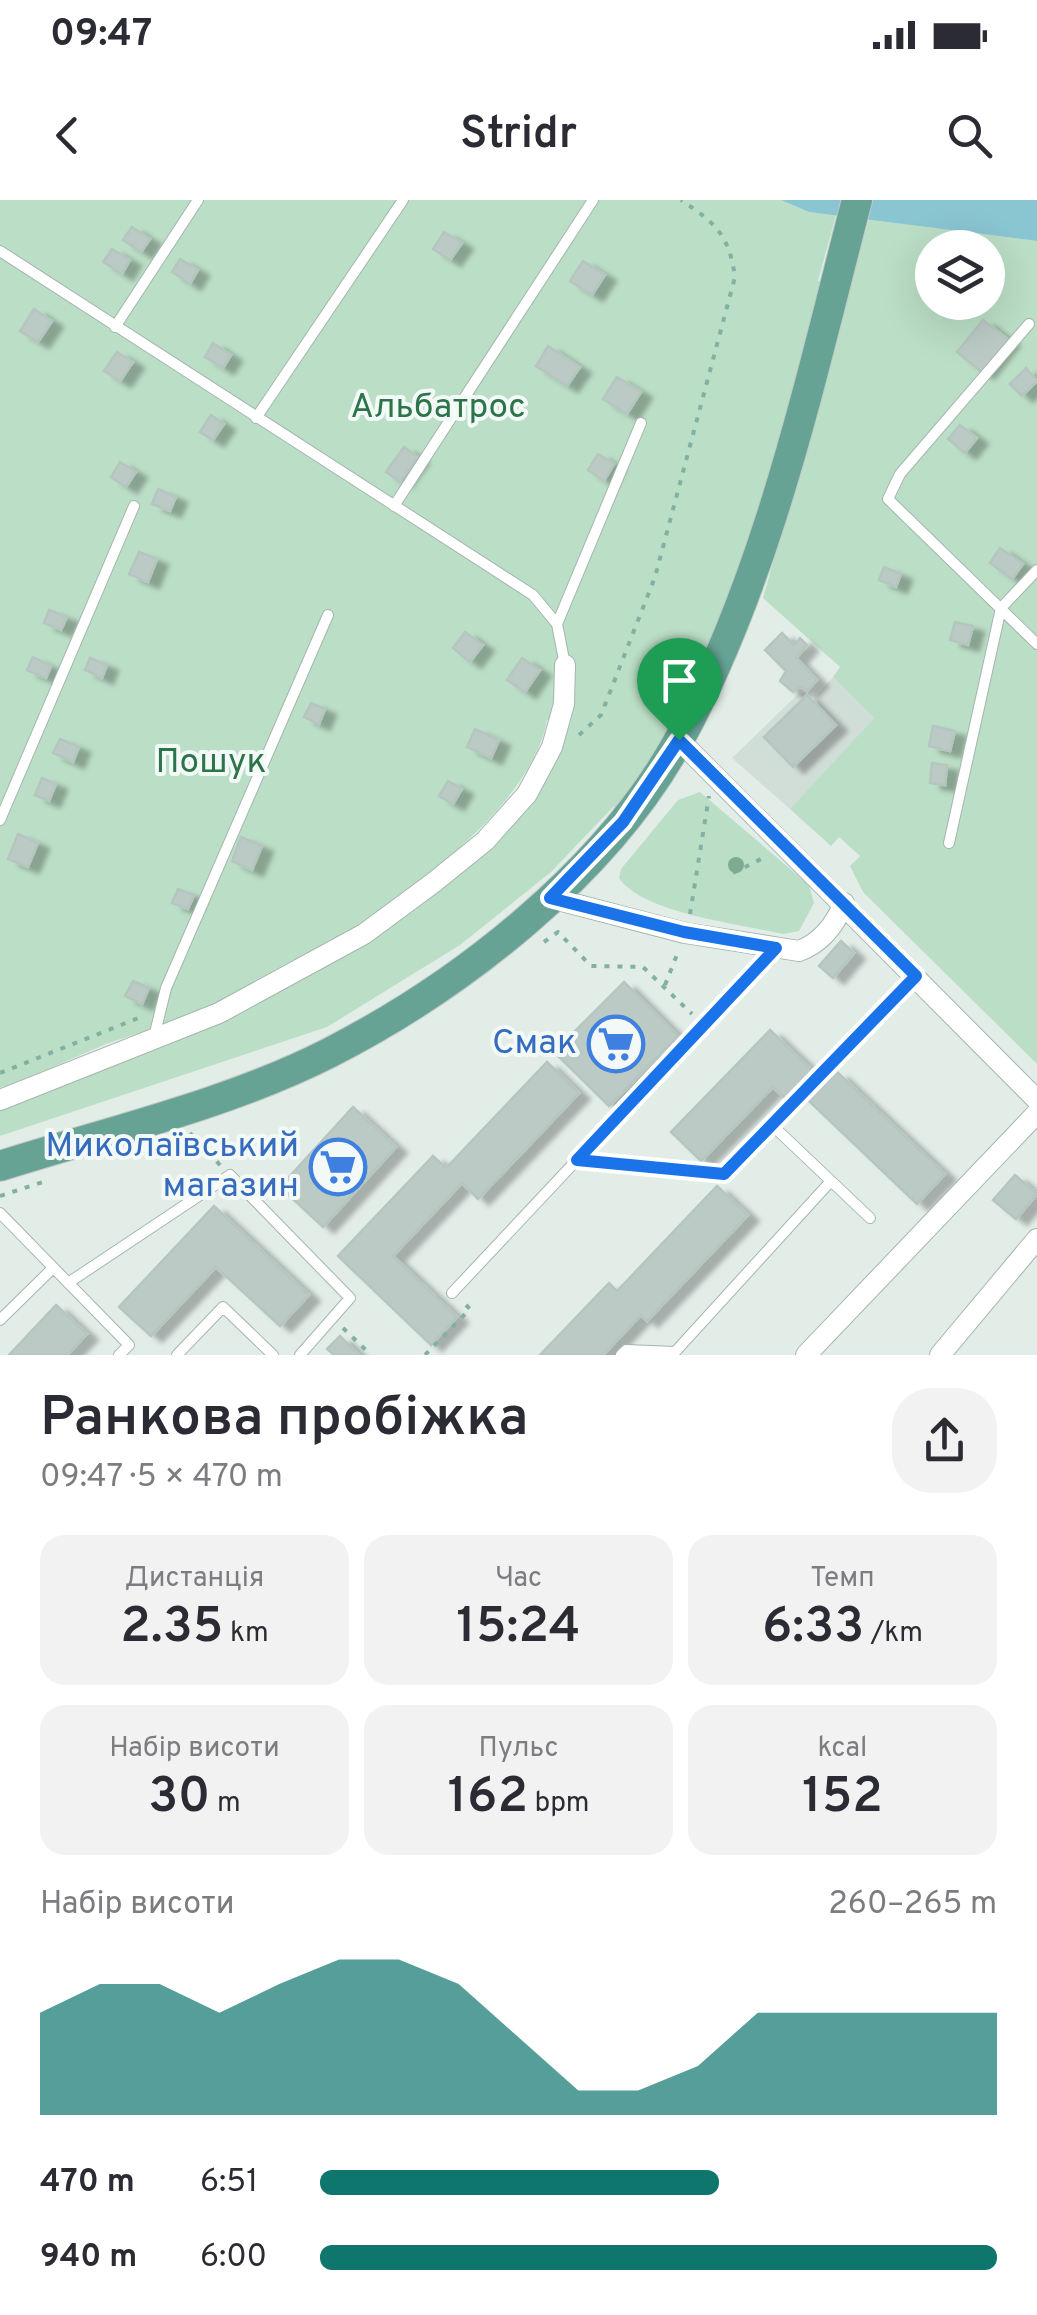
<!DOCTYPE html>
<html lang="uk">
<head>
<meta charset="utf-8">
<style>
  :root { --surface:#fff; --page:#f2f2f3; --text:#2b2b33; --muted:#7c7c81; --accent:#0f766e }
  body { margin:0; font-family:Overpass,sans-serif; background:var(--page); color:var(--text); height:100vh; display:flex; flex-direction:column; font-size:38px; white-space:nowrap }
  * { box-sizing:border-box; margin:0 }
  p { font-size:32px; color:var(--muted) }
  .icon { flex:none; width:55px; height:55px; fill:none; stroke:currentColor; stroke-width:2; stroke-linecap:round; stroke-linejoin:round }
  .map { position:relative; height:1155px; overflow:hidden }
  .panel { display:flex; flex-direction:column; background:var(--surface); flex:1 }
  .panel>* { flex:none }
  .controls { position:absolute; left:915px; top:30px; display:grid; gap:20px }
  .controls a { display:grid; place-items:center; width:90px; height:90px; border-radius:50%; background:var(--surface); box-shadow:0 10px 40px #0002; font-size:50px }
  .pin { position:absolute; display:grid; place-items:center; width:85px; height:85px; color:#fff; margin:-102px -42px; border-radius:50% 50% 50% 0; rotate:-45deg; box-shadow:0 0 10px #0007 }
  .pin .icon { rotate:45deg }
  .round { display:grid; place-items:center; flex:none; width:105px; height:105px; border-radius:40px; background:var(--page) }
  .overview { display:flex; align-items:center; justify-content:space-between; height:170px; padding:0 40px }
  h1 { font-size:55px; font-weight:600; line-height:75px }
  .stats { display:grid; grid-template-columns:repeat(3,1fr); gap:15px; height:170px; padding:10px 40px }
  .stats div { display:grid; align-content:center; border-radius:25px; background:var(--page); text-align:center }
  .stats b { font-size:50px; font-weight:600 }
  .stats small { font-size:28px; font-weight:400 }
  .stats p { font-size:28px }
  .chart { height:280px; padding:20px 40px }
  .chart p { display:flex; justify-content:space-between }
  .chart svg { width:100%; height:180px; margin-top:10px; fill:var(--accent); opacity:.7 }
  ul { padding:0 40px; list-style:none; font-size:32px }
  li { display:grid; grid-template-columns:160px 120px 1fr; align-items:center; height:75px }
  li i { height:25px; border-radius:12px; background:var(--accent) }
  .status { display:flex; justify-content:space-between; align-items:center; height:70px; padding:0 50px; background:var(--surface); direction:ltr }
  .status svg { height:28px; fill:currentColor }
  header { display:flex; justify-content:space-between; align-items:center; height:130px; padding:0 40px; background:var(--surface); font-size:45px; font-weight:600 }
  .map>svg:first-child { display:block }
  .built { fill:#d1ddd7 }
  .green { fill:#bbdec6; fill-rule:evenodd }
  .water { fill:#8ac5d2 }
  .building { fill:#bbcac4; stroke:#b5c6c0; stroke-width:2.5; filter:url(#shadow) }
  .lines { fill:none; stroke-linecap:round; stroke-linejoin:round }
  .service-casing { stroke:#a5b5af; stroke-width:12 }
  .minor-casing { stroke:#a5b5af; stroke-width:22 }
  .primary-casing { stroke:#c1c9c7; stroke-width:32 }
  .path { stroke:#82b1a3; stroke-width:4; stroke-dasharray:5 8; stroke-linecap:butt }
  .service { stroke:#fff; stroke-width:10 }
  .minor { stroke:#fff; stroke-width:20 }
  .primary { stroke:#66a395; stroke-width:30 }
  .tree { fill:#7eab91 }
  .route-casing { stroke:#fff; stroke-width:20 }
  .route { stroke:#1a73e8; stroke-width:12 }
  .labels { text-anchor:middle; dominant-baseline:central; stroke-width:8; stroke-linejoin:round; paint-order:stroke }
  .park-label { font-size:35px; fill:#2c754a; stroke:#f3f9f6 }
  .shop-label { font-size:35px; fill:#366cbe; stroke:#f3f9f6; text-anchor:end }
</style>
</head>
<body>
<div class="status"><b>09:47</b><svg viewBox="0 0 49 12"><path d="M0 12V9h3v3zM5 12V6h3v6zM10 12V3h3v9zM15 12V0h3v12zM26 1h20v11H26zM47 4h2v5h-2z"/></svg></div>
<header><svg class="icon" aria-label="back" viewBox="0 0 24 24"><path d="M15 5l-7 7 7 7"/></svg>Stridr<svg class="icon" aria-label="search" viewBox="0 0 24 24"><circle cx="10" cy="10" r="6"/><path d="M15 15l6 6"/></svg></header>
<div class="map">
<svg width="1037" height="1155" viewBox="0 0 1037 1155">
  <defs>
    <filter id="shadow"><feDropShadow dx="11" dy="6" stdDeviation="2.5" flood-color="#0004"/></filter>
  </defs>
  <rect width="100%" height="100%" fill="#e2ede8"/>
  <path class="built" d="M833,477L874,518L790,609L732,558L799,493L817,495Z"/>
  <path class="green" d="M0,0H781L809,12L836,15L818,81L835,86L747,384L623,622L614,606L551,672L460,745L327,827L0,936V906L368,742L535,599L571,522L547,520C524,644 281,780 171,823C150,831 127,836 106,844C70,859 36,876 0,888Z
    M869,19L1037,41V864L863,692L850,666L860,656L839,637L831,646L790,609L874,518L833,477L840,467L763,398ZM932,48H988V102H932Z
    M700,592L809,685L814,703L799,731L783,734C741,724 644,714 619,678L621,669L678,600Z"/>
  <path class="water" d="M781,0H1037V41L809,12Z"/>
  <path class="building" d="M132,27L150,39L141,52L123,40Z
    M444,32L462,43L450,60L433,49Z
    M112,49L130,60L122,74L103,62Z
    M180,59L198,70L190,84L172,72Z
    M583,61L605,75L592,95L570,81Z
    M34,109L52,121L38,142L20,131Z
    M983,120L1009,140L983,173L957,152Z
    M213,143L231,155L223,168L205,157Z
    M548,146L580,167L567,186L536,166Z
    M117,152L133,162L120,181L104,171Z
    M1026,168L1037,181L1022,196L1010,184Z
    M617,177L641,192L627,214L603,199Z
    M211,215L224,224L213,240L200,232Z
    M960,225L977,238L965,253L948,239Z
    M404,247L418,257L400,282L386,272Z
    M598,254L614,264L604,281L588,270Z
    M120,262L136,272L126,287L111,277Z
    M158,289L176,297L170,311L152,304Z
    M1000,348L1023,364L1012,379L990,363Z
    M139,352L157,359L148,382L129,374Z
    M884,367L901,374L896,387L879,380Z
    M49,410L67,417L61,430L44,423Z
    M955,422L973,426L968,445L950,440Z
    M465,432L483,445L470,462L453,448Z
    M782,433L794,445L800,438L807,445L796,458L817,480L807,491L800,487L793,492L780,481L786,471L765,450Z
    M33,457L51,466L46,478L27,470Z
    M90,458L107,465L102,478L85,470Z
    M522,458L540,470L525,492L507,480Z
    M807,495L836,525L793,567L764,537Z
    M311,503L325,509L319,524L304,517Z
    M933,526L955,531L950,551L929,546Z
    M475,529L499,540L491,558L467,547Z
    M60,539L79,547L73,562L53,553Z
    M932,563L947,565L945,585L930,583Z
    M42,578L56,584L49,601L35,595Z
    M448,581L462,589L453,604L439,596Z
    M18,634L38,643L28,667L8,659Z
    M241,637L262,646L252,670L232,661Z
    M178,689L194,695L188,709L172,703Z
    M841,741L854,753L833,778L819,766Z
    M133,781L149,788L142,804L125,796Z
    M624,782L678,836L609,906L554,852Z
    M770,830L814,872L787,900L773,887L701,961L671,932Z
    M547,862L579,893L478,999L462,983L393,1056L457,1117L431,1145L338,1056L433,956L446,968Z
    M837,872L945,974L917,1004L809,901Z
    M353,907L396,947L323,1027L280,987Z
    M1015,975L1037,994L1016,1019L993,1000Z
    M717,986L748,1015L647,1121L641,1115L603,1155H540L609,1083L617,1091Z
    M214,1006L309,1095L280,1126L216,1067L151,1136L119,1107Z
    M56,1105L87,1134L67,1155H9Z
    M340,1136L359,1155H334L327,1149Z"/>
  <g class="lines">
    <g class="service-casing">
      <path id="service" d="M0,51L533,395L557,424L565,465
        M1029,124L900,274L888,299L1037,444
        M115,127L198,0
        M256,218L403,0
        M394,306L593,0
        M557,424L641,223
        M0,620L134,306
        M949,643L1001,408L1037,370
        M154,837L166,788L328,415
        M772,925L870,1018
        M724,974L915,777
        M0,1013L129,1145L119,1155
        M68,1083L230,975L350,1098L300,1155
        M452,1093L775,749
        M0,1120L53,1068
        M177,1155L223,1107L273,1155
        M621,1155L626,1150L675,1152L831,981"/>
    </g>
    <g class="minor-casing">
      <path id="minor" d="M679,540L1037,900
        M551,698L685,733L799,751C821,743 835,725 844,703
        M0,900L219,813L364,734L433,683L485,641L527,594L552,547L564,504L565,465
        M806,1155L1037,913
        M940,1155L1037,1039"/>
    </g>
    <g class="primary-casing">
      <path id="primary" d="M0,966C107,932 229,904 329,853C462,785 608,671 680,538C769,374 810,180 857,0"/>
    </g>
    <path class="path" d="M579,535L601,515L655,377L735,77C729,34 715,23 681,0
      M733,673L765,657
      M690,714L709,596
      M544,742L558,732L591,766L643,767L692,814
      M665,785L678,752
      M0,873L141,817
      M190,933L221,966
      M597,962L707,973
      M0,996L43,982
      M343,1128L371,1155
      M425,1155L470,1109L462,1101"/>
    <use href="#service" class="service"/>
    <use href="#minor" class="minor"/>
    <use href="#primary" class="primary"/>
  </g>
  <circle class="tree" cx="736" cy="665" r="8"/>
  <g class="lines">
    <g class="route-casing">
      <path id="route" d="M679,540L916,776L724,974L577,960L776,748L684,732L550,698L623,622Z"/>
    </g>
    <use href="#route" class="route"/>
  </g>
  <defs>
    <g id="supermarket-ring" transform="scale(2.875)"><circle r="9.5" fill="#f3f9f6" stroke="#3f7fe0" stroke-width="1.5"/><path d="M-6-5.5h2.5l.6 2H6L4.5 2H-2.5L-4.4-4H-6ZM-1.5 3.2a1.3 1.3 0 1 0 .1 0ZM3 3.2a1.3 1.3 0 1 0 .1 0Z" fill="#3f7fe0"/></g>
  </defs>
  <g fill-rule="evenodd">
    <use href="#supermarket-ring" x="616" y="844"/>
    <use href="#supermarket-ring" x="338" y="967"/>
  </g>
  <g class="labels">
    <g class="park-label">
      <text x="438" y="208">Альбатрос</text>
      <text x="211" y="563">Пошук</text>
    </g>
    <g class="shop-label">
      <text x="577" y="844">Смак</text>
      <text x="299" y="947">Миколаївський<tspan x="299" dy="40">магазин</tspan></text>
    </g>
  </g>
</svg>
<div class="controls">
<a><svg class="icon" aria-label="layers" viewBox="0 0 24 24"><path d="M12 4l9 5-9 5-9-5zM3 14l9 5 9-5"/></svg></a>
</div>
<div class="pin" style="left:679px;top:540px;background:#1e9e55"><svg class="icon" aria-label="arrive" viewBox="0 0 24 24"><path d="M6 21V4h12l-3 4 3 4H6"/></svg></div>
</div>
<section class="panel">
<div class="overview"><div><h1>Ранкова пробіжка</h1><p>09:47 · 5 × 470 m</p></div><a class="round"><svg class="icon" aria-label="share" viewBox="0 0 24 24"><path d="M12 15V3M7 8l5-5 5 5M5 13v7h14v-7"/></svg></a></div>
<div class="stats">
<div><p>Дистанція</p><b>2.35<small> km</small></b></div>
<div><p>Час</p><b>15:24</b></div>
<div><p>Темп</p><b>6:33<small> /km</small></b></div>
</div>
<div class="stats">
<div><p>Набір висоти</p><b>30<small> m</small></b></div>
<div><p>Пульс</p><b>162<small> bpm</small></b></div>
<div><p>kcal</p><b>152</b></div>
</div>
<div class="chart"><p><span>Набір висоти</span>260–265 m</p>
<svg viewBox="0 0 160 44" preserveAspectRatio="none"><path d="M0 44V19L10 12L20 12L30 19L40 12L50 6L60 6L70 12L80 25L90 38L100 38L110 32L120 19L130 19L140 19L150 19L160 19V44z"/></svg>
</div>
<ul>
<li><b>470 m</b>6:51<i style="width:59%"></i></li>
<li><b>940 m</b>6:00<i style="width:100%"></i></li>
</ul>
</section>
</body>
</html>
